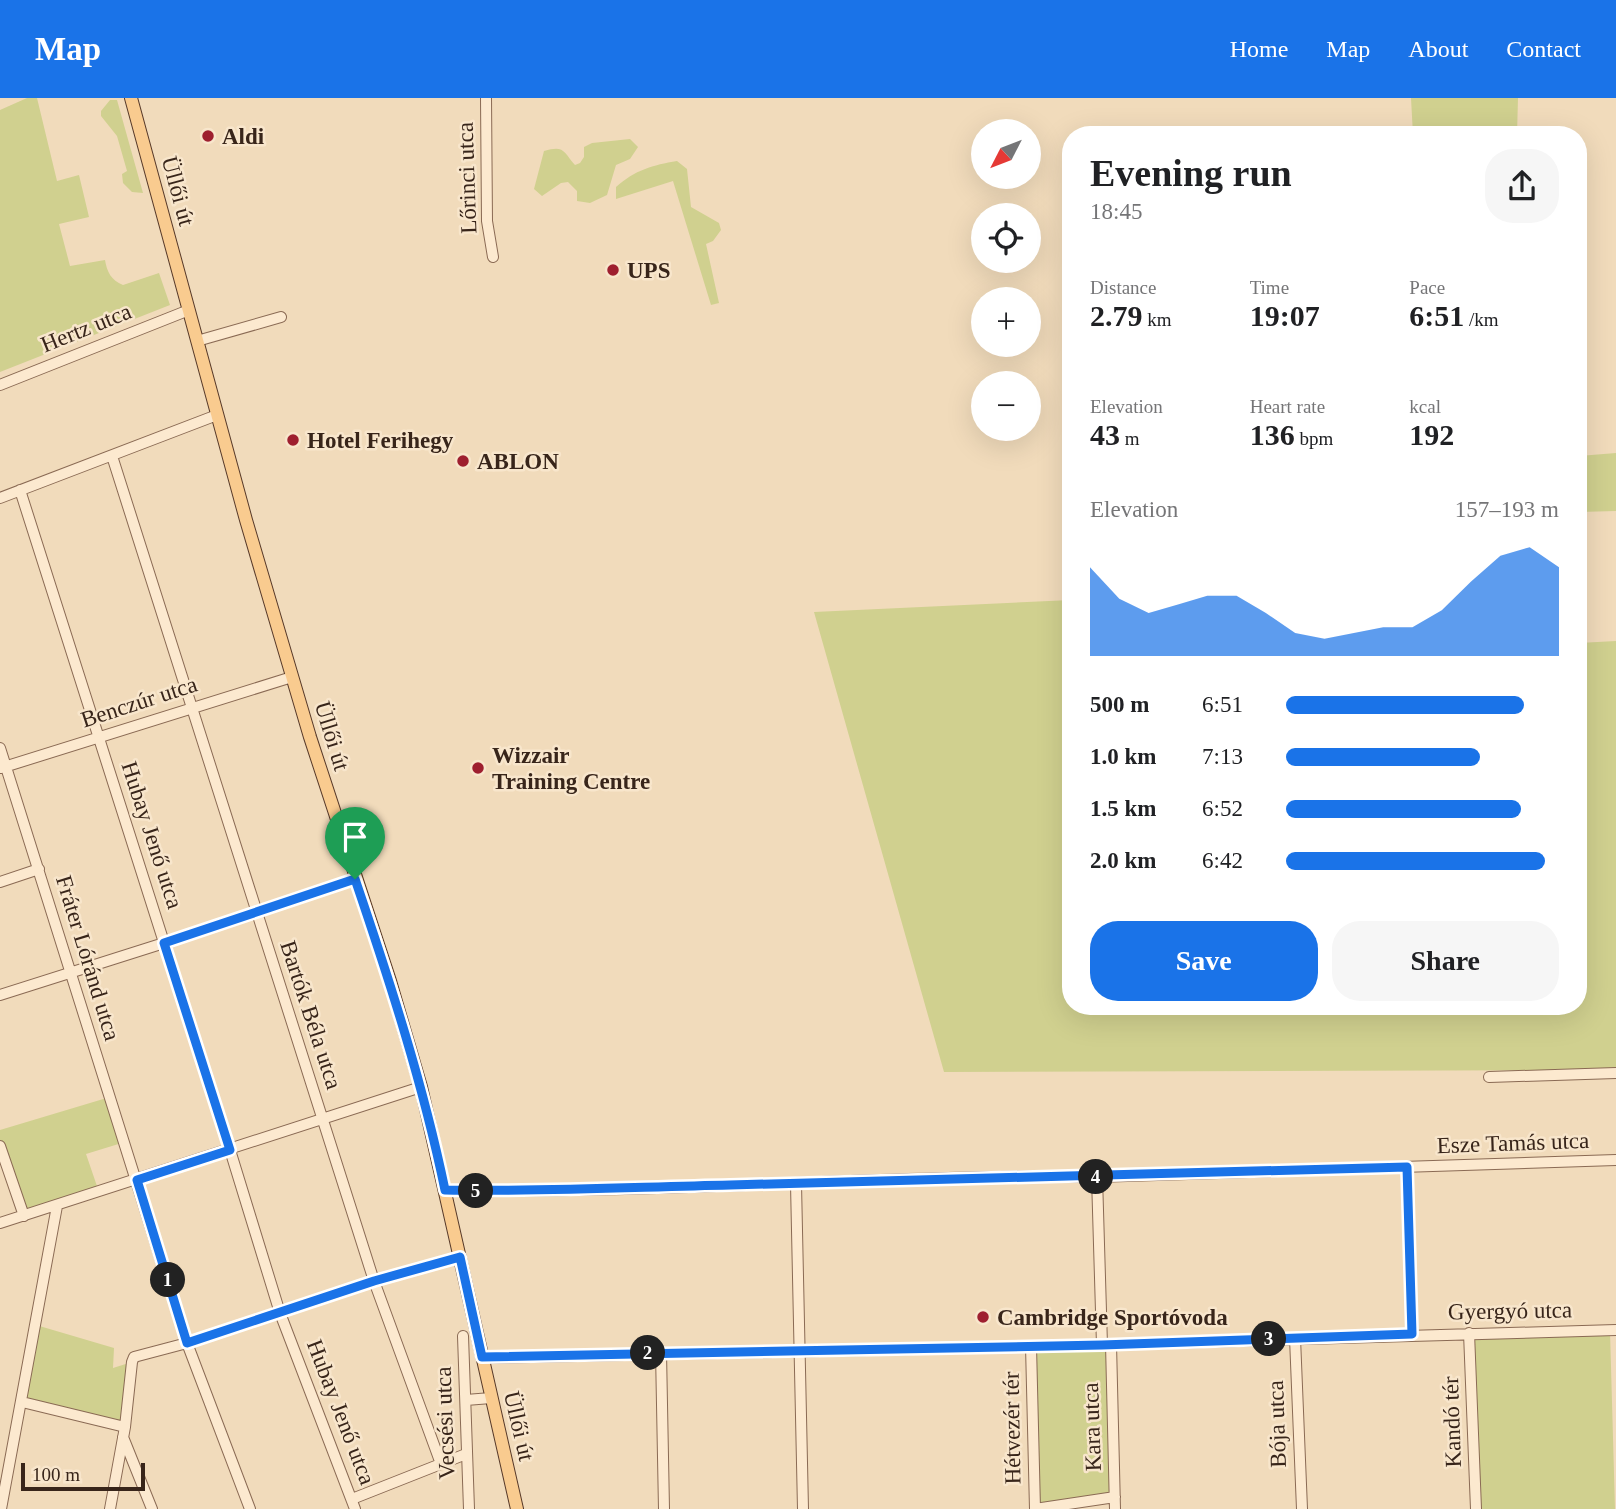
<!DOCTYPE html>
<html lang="en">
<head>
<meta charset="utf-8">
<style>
  :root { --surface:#fff; --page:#f6f6f6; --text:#202124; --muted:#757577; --accent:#1a73e8 }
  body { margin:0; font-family:Georgia,serif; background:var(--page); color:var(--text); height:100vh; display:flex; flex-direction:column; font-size:26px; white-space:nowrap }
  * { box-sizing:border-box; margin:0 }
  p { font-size:23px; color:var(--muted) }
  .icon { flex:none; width:38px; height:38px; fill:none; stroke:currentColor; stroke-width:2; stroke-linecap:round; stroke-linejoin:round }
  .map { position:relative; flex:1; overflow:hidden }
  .drawer { position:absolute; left:1062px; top:28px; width:525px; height:889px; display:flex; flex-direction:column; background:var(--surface); border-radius:28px; box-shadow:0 7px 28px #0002 }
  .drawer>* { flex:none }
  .needle { width:46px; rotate:228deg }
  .tools { position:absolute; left:971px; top:21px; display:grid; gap:14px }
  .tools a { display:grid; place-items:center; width:70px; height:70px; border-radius:50%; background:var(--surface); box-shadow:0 7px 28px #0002; font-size:35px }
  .scale { position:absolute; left:21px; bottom:18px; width:124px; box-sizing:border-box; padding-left:7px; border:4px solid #38251a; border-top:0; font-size:19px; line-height:24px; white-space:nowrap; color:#38251a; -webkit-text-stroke:5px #f8e6cc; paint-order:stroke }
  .pin { position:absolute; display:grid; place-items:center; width:60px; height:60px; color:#fff; margin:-72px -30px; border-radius:50% 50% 50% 0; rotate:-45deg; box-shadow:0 0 7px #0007 }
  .pin .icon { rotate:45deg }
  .km { position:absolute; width:35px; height:35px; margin:-18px; border-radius:50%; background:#222; color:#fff; font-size:19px; line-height:35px; text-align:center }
  .round { display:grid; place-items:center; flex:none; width:74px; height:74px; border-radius:28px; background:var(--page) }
  .head { display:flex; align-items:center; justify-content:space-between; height:119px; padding:0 28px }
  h1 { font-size:38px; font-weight:700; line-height:52px }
  .stats { display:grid; grid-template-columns:repeat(3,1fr); gap:10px; height:119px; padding:7px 28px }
  .stats div { display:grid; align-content:center }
  .stats b { font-size:30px; font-weight:700 }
  .stats small { font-size:19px; font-weight:400 }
  .stats p { font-size:19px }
  .chart { height:196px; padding:14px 28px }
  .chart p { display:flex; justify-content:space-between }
  .chart svg { width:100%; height:126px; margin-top:7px; fill:var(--accent); opacity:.7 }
  .cta { display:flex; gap:14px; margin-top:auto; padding:14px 28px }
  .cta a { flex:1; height:80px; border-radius:28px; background:var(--accent); color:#fff; font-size:28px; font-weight:700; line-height:80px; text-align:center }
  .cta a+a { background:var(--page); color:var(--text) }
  ul { padding:0 28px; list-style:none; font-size:23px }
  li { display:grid; grid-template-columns:112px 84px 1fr; align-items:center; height:52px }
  li i { height:18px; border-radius:9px; background:var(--accent) }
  header { display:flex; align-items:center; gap:42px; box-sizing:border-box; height:98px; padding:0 35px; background:var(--accent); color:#fff }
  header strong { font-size:33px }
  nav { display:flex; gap:38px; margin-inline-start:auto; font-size:24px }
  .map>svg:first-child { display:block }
  .green { fill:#d0d08f }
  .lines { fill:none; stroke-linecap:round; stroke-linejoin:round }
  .minor-casing { stroke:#8a6a54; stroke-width:12 }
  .major-casing { stroke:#573929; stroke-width:14 }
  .minor { stroke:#fce9cf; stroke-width:10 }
  .major { stroke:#f9cb8f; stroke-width:12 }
  .route-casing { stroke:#fff; stroke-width:14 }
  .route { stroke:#1a73e8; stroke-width:9 }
  .poi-dot { fill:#9e1f2f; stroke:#f8e6cc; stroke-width:2.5 }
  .labels { text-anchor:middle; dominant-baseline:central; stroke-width:5; stroke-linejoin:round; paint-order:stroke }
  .poi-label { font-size:23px; font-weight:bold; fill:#38251a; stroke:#f8e6cc; text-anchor:start }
  .street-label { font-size:23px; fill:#38251a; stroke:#f8e6cc }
</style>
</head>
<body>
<header>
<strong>Map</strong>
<nav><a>Home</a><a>Map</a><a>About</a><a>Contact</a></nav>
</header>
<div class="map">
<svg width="1616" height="1411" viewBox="0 0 1616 1411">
  <rect width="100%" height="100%" fill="#f1dbbb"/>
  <path class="green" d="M27,0H37L57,83L79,77L89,119L59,126L70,168L105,162C107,174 111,182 123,187L159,175L170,207L0,274V12Z
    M1411,0H1518L1517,37H1413Z
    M110,2H117L143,95L132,94L123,85L122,76L127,73L117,38L101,18V13Z
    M630,41L638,49L630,61L616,67L607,97L590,105L577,103V93L568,84L561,85L542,98L534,91L544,53C564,47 563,53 575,67L580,65L584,59V49L592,45Z
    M677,63L687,71L691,109L719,125L721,132L713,143L706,146L719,205L711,207L673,83L616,101V89C635,72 653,67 677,63Z
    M1616,355V413L1579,414V358Z
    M1071,502V908H1578L1579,545L1616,543V972L944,974L814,514Z
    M110,999L125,1044L86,1056L99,1094L24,1118L0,1048V1032Z
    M36,1227L114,1250L113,1270L132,1264L125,1329L22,1304Z
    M1610,1233L1615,1411H1476L1469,1235Z
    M1111,1246L1115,1399L1035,1411L1031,1248Z"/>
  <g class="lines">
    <g class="minor-casing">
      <path id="minor" d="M486,0L487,123L493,159
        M197,243L281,219
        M0,287L189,212
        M112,358L374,1183L441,1366
        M20,392L230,1052L280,1215L355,1411
        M0,400L217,317
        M0,650L187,1245L250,1411
        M1,670L292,579
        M0,784L39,771
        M0,897L164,845L355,781
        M1489,979L1616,975
        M0,1048L24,1118
        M1407,1069L1412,1236
        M1097,1079L1102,1247
        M796,1086L803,1411
        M445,1092C662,1096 880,1076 1097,1079L1616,1062
        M0,1125L421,989
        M1469,1235L1476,1411
        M463,1238L469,1411
        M1295,1240L1302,1411
        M1111,1246L1115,1411
        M1031,1248L1035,1411
        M661,1254L664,1411
        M482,1260L1102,1247L1616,1232
        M466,1302L491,1300
        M22,1304L125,1329
        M123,1339L152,1411
        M352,1401L466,1356
        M1,1411L57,1108
        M110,1411L125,1329L132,1264L134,1259L187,1245L374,1183L460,1159
        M1035,1411L1115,1399"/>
    </g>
    <g class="major-casing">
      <path id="major" d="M131,0L246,422L310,639L390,883L421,989L517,1411"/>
    </g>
    <use href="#minor" class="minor"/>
    <use href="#major" class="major"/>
  </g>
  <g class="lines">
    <g class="route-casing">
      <path id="route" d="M355,781C390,884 423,986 445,1092C540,1094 635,1089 730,1087C956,1082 1181,1074 1407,1069L1412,1236L1102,1247L482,1259L460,1159L374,1183L187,1245L137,1082L230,1052L164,845Z"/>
    </g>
    <use href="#route" class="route"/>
  </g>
  <g class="poi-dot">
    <circle cx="208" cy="38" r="7"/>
    <circle cx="613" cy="172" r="7"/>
    <circle cx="293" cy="342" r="7"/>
    <circle cx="463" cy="363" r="7"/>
    <circle cx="478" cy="670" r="7"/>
    <circle cx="983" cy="1219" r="7"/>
  </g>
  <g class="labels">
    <g class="poi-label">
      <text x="222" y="38">Aldi</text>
      <text x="627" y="172">UPS</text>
      <text x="307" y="342">Hotel Ferihegy</text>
      <text x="477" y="363">ABLON</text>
      <text x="492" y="657">Wizzair<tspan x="492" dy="26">Training Centre</tspan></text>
      <text x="997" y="1219">Cambridge Sportóvoda</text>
    </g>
    <g class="street-label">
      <text transform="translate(467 80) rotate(-92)">Lőrinci utca</text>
      <text transform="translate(178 93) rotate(75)">Üllői út</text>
      <text transform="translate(86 230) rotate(-22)">Hertz utca</text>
      <text transform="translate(139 604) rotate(-18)">Benczúr utca</text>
      <text transform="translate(332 638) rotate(73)">Üllői út</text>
      <text transform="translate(152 737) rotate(72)">Hubay Jenő utca</text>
      <text transform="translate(88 860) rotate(73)">Fráter Lóránd utca</text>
      <text transform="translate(311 917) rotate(72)">Bartók Béla utca</text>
      <text transform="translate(1513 1045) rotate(-2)">Esze Tamás utca</text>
      <text transform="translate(1510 1213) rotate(-1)">Gyergyó utca</text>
      <text transform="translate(341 1314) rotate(69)">Hubay Jenő utca</text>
      <text transform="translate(1452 1324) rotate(-92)">Kandó tér</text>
      <text transform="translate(445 1325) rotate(-92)">Vecsési utca</text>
      <text transform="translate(1277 1326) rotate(-92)">Bója utca</text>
      <text transform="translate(519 1328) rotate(77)">Üllői út</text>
      <text transform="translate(1092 1329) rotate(-92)">Kara utca</text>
      <text transform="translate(1012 1330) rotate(-91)">Hétvezér tér</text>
    </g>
  </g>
</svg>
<div class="tools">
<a><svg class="needle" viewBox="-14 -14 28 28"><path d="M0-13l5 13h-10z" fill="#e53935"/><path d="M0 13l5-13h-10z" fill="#757577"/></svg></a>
<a><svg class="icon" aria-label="locate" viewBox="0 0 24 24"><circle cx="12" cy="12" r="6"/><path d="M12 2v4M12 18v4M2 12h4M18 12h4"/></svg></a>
<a>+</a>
<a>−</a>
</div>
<div class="scale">100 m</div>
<div class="pin" style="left:355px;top:781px;background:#1e9e55"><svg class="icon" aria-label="arrive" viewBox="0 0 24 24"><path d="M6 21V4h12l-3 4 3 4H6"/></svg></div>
<b class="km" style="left:168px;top:1182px">1</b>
<b class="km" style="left:648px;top:1255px">2</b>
<b class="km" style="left:1269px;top:1241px">3</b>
<b class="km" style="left:1096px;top:1079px">4</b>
<b class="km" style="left:476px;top:1093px">5</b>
<section class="drawer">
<div class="head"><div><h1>Evening run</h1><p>18:45</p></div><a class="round"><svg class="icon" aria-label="share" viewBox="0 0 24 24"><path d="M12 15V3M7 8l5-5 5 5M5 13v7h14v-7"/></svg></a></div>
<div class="stats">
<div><p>Distance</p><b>2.79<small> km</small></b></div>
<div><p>Time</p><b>19:07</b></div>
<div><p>Pace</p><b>6:51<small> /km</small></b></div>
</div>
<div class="stats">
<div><p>Elevation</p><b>43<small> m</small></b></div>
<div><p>Heart rate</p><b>136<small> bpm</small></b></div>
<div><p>kcal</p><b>192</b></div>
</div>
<div class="chart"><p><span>Elevation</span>157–193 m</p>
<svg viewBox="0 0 160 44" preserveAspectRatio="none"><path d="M0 44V13L10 24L20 29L30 26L40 23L50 23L60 29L70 36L80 38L90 36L100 34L110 34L120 28L130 18L140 9L150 6L160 13V44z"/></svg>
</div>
<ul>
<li><b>500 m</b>6:51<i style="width:87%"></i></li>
<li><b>1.0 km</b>7:13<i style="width:71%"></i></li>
<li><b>1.5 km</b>6:52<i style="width:86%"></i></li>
<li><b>2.0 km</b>6:42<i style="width:95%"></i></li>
</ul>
<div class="cta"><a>Save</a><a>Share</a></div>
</section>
</div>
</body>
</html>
